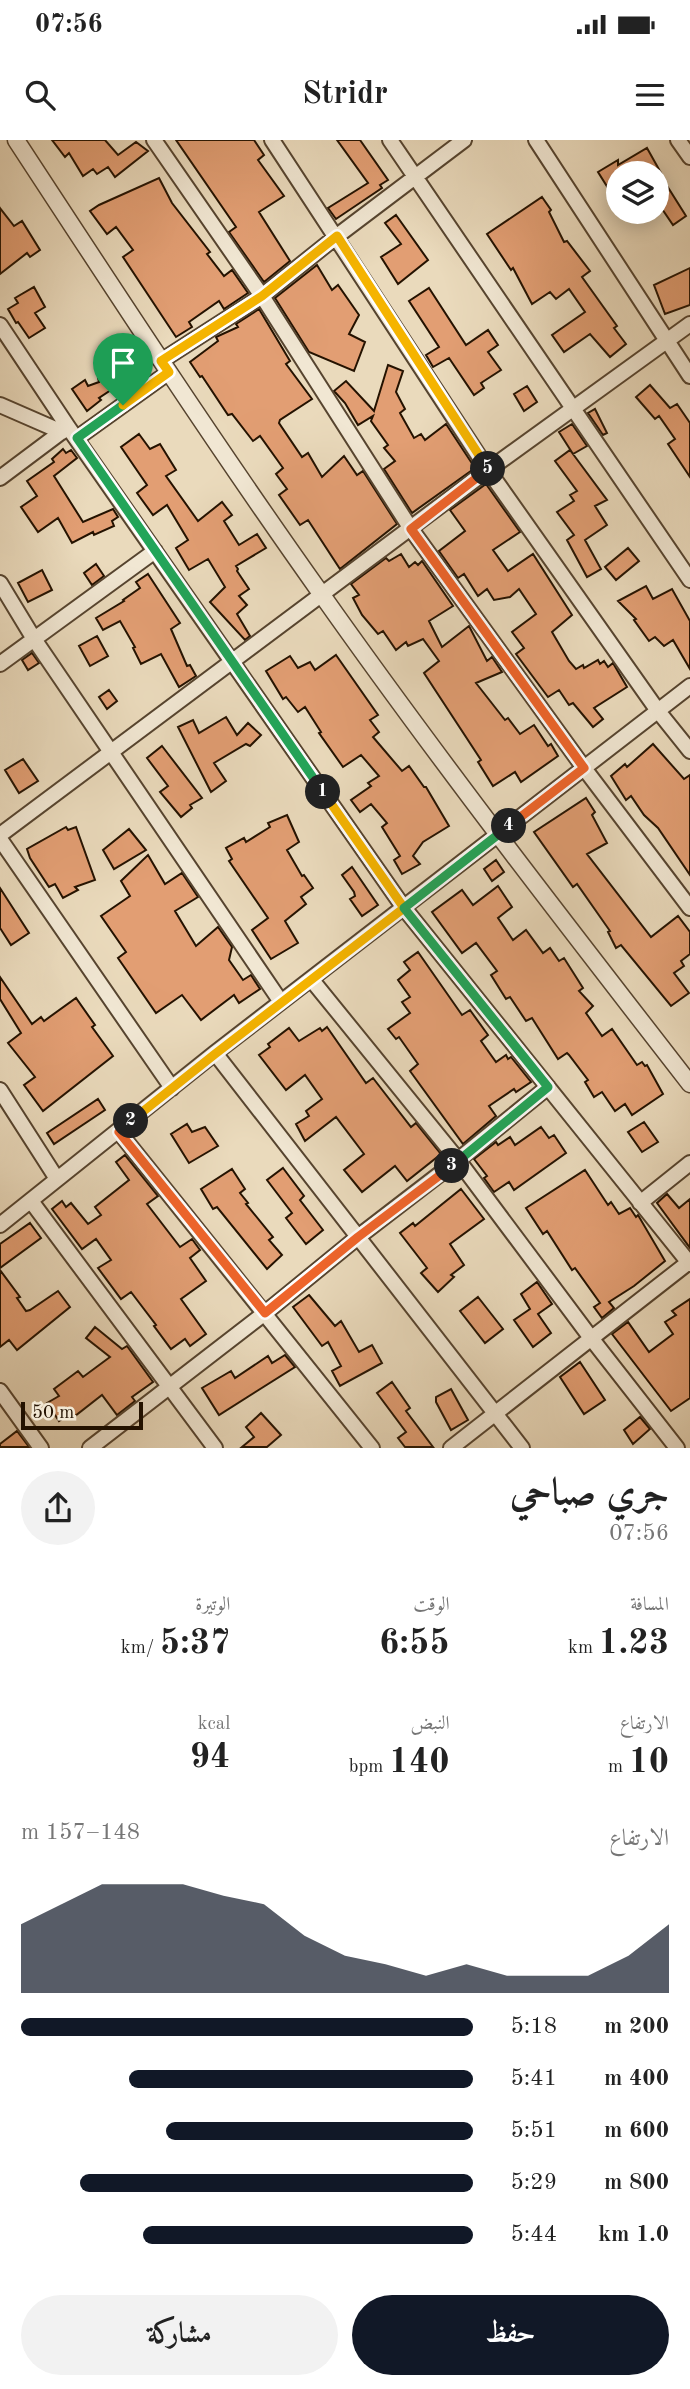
<!DOCTYPE html>
<html lang="ar">
<head>
<meta charset="utf-8">
<style>
  :root { --surface:#fff; --page:#f2f2f2; --text:#222; --muted:#767676; --accent:#111827 }
  body { margin:0; font-family:"Old Standard TT",Amiri,serif; background:var(--page); color:var(--text); direction:rtl; height:100vh; display:flex; flex-direction:column; font-size:26px; white-space:nowrap }
  * { box-sizing:border-box; margin:0 }
  p { font-size:23px; color:var(--muted) }
  .icon { flex:none; width:38px; height:38px; fill:none; stroke:currentColor; stroke-width:2; stroke-linecap:round; stroke-linejoin:round }
  .map { position:relative; height:1308px; overflow:hidden; direction:ltr }
  .details { display:flex; flex-direction:column; background:var(--surface); flex:1 }
  .details>* { flex:none }
  .controls { position:absolute; left:606px; top:21px; display:grid; gap:14px }
  .controls a { display:grid; place-items:center; width:63px; height:63px; border-radius:50%; background:var(--surface); box-shadow:0 4px 18px #0003; font-size:35px }
  .scale { position:absolute; left:21px; bottom:18px; width:122px; box-sizing:border-box; padding-left:7px; border:4px solid #241200; border-top:0; font-size:19px; line-height:24px; white-space:nowrap; color:#241200; -webkit-text-stroke:5px #f1e7d3; paint-order:stroke }
  .pin { position:absolute; display:grid; place-items:center; width:60px; height:60px; color:#fff; margin:-72px -30px; border-radius:50% 50% 50% 0; rotate:-45deg; box-shadow:0 0 7px #0007 }
  .pin .icon { rotate:45deg }
  .km { position:absolute; width:35px; height:35px; margin:-18px; border-radius:50%; background:#222; color:#fff; font-size:19px; line-height:35px; text-align:center }
  .round { display:grid; place-items:center; flex:none; width:74px; height:74px; border-radius:37px; background:var(--page) }
  .head { display:flex; align-items:center; justify-content:space-between; height:119px; padding:0 21px }
  h1 { font-size:38px; font-weight:700; line-height:52px }
  .stats { display:grid; grid-template-columns:repeat(3,1fr); gap:10px; height:119px; padding:7px 21px }
  .stats div { display:grid; align-content:center }
  .stats b { font-size:35px; font-weight:700 }
  .stats small { font-size:19px; font-weight:400 }
  .stats p { font-size:19px }
  .chart { height:196px; padding:14px 21px }
  .chart p { display:flex; justify-content:space-between }
  .chart svg { width:100%; height:126px; margin-top:7px; fill:var(--accent); opacity:.7 }
  .button { display:flex; gap:14px; margin-top:auto; padding:14px 21px }
  .button a { flex:1; height:80px; border-radius:42px; background:var(--accent); color:#fff; font-size:28px; font-weight:700; line-height:80px; text-align:center }
  .button a+a { background:var(--page); color:var(--text) }
  ul { padding:0 21px; list-style:none; font-size:23px }
  li { display:grid; grid-template-columns:112px 84px 1fr; align-items:center; height:52px }
  li i { height:18px; border-radius:9px; background:var(--accent) }
  .status { display:flex; justify-content:space-between; align-items:center; height:49px; padding:0 35px; background:var(--surface); direction:ltr }
  .status svg { height:19px; fill:currentColor }
  header { display:flex; justify-content:space-between; align-items:center; height:91px; padding:0 21px; background:var(--surface); font-size:32px; font-weight:700 }
  .map>svg:first-child { display:block }
  .building { fill:#e29e73; stroke:#241200; stroke-width:2 }
  .lines { fill:none; stroke-linecap:round; stroke-linejoin:round }
  .minor-casing { stroke:#56442f; stroke-width:18 }
  .tertiary-casing { stroke:#56442f; stroke-width:19 }
  .minor { stroke:#f1e7d3; stroke-width:14 }
  .tertiary { stroke:#f1e7d3; stroke-width:16 }
  .split-1-casing { stroke:#fff; stroke-width:14 }
  .split-2-casing { stroke:#fff; stroke-width:14 }
  .split-3-casing { stroke:#fff; stroke-width:14 }
  .split-4-casing { stroke:#fff; stroke-width:14 }
  .split-5-casing { stroke:#fff; stroke-width:14 }
  .split-6-casing { stroke:#fff; stroke-width:14 }
  .split-1 { stroke:#22a559; stroke-width:9 }
  .split-2 { stroke:#f5b400; stroke-width:9 }
  .split-3 { stroke:#f0652b; stroke-width:9 }
  .split-4 { stroke:#22a559; stroke-width:9 }
  .split-5 { stroke:#f0652b; stroke-width:9 }
  .split-6 { stroke:#f5b400; stroke-width:9 }
</style>
</head>
<body>
<div class="status"><b>07:56</b><svg viewBox="0 0 49 12"><path d="M0 12V9h3v3zM5 12V6h3v6zM10 12V3h3v9zM15 12V0h3v12zM26 1h20v11H26zM47 4h2v5h-2z"/></svg></div>
<header><svg class="icon" aria-label="menu" viewBox="0 0 24 24"><path d="M4 6h16M4 12h16M4 18h16"/></svg>Stridr<svg class="icon" aria-label="search" viewBox="0 0 24 24"><circle cx="10" cy="10" r="6"/><path d="M15 15l6 6"/></svg></header>
<div class="map">
<svg width="690" height="1308" viewBox="0 0 690 1308">
  <rect width="100%" height="100%" fill="#eadabc"/>
  <filter id="stains"><feTurbulence type="fractalNoise" baseFrequency=".00286" numOctaves="4"/><feColorMatrix values="0 0 0 0 .2 0 0 0 0 .09 0 0 0 0 .02 0 0 0 .5 -.17"/></filter>
  <radialGradient id="worn" r=".72"><stop offset=".6" stop-color="#630" stop-opacity="0"/><stop offset="1" stop-color="#630" stop-opacity=".3"/></radialGradient>
  <path class="building" d="M52,0H105L118,15L136,2L148,11L115,37L108,27L97,34L93,29L83,36L69,13L65,17Z
    M176,0H254L264,15L258,20L284,56L259,72L290,121L264,142L229,92L236,87Z
    M337,0H360L388,40L380,45L382,48L336,79L328,68L368,43Z
    M647,8L661,33H659L686,76L673,85L656,60V33H618V64L598,32L618,20V25Z
    M159,38L172,63L210,112L207,114L224,136L232,130L248,153L224,169L219,161L189,182L192,187L176,197L123,117L133,110L116,87L107,94L90,71L99,65Z
    M542,57L551,70L549,72L564,102L567,101L590,131L582,137L617,186L614,188L626,204L610,217L590,194L564,212L552,195L585,172L569,149L556,159L550,152L532,164L513,128L511,130L487,94Z
    M0,68L14,86L22,81L40,110L30,117L27,113L0,134Z
    M396,75L428,120L398,144L381,117L401,104L385,83Z
    M317,125L332,150L338,145L359,175L349,194L365,202L354,231L309,212L275,158Z
    M690,128V165L665,174L654,145Z
    M34,147L45,167L35,173L45,188L29,198L18,182L16,183L8,169L18,163L15,158Z
    M429,148L466,205L488,190L498,205L488,212L501,230L481,243L484,248L474,255L449,218L433,227L426,215L439,207L409,161Z
    M259,169L290,221L286,224L312,259L280,280L279,283L302,317L308,313L322,337L344,316L357,335L363,331L397,384L340,429L308,380L300,385L279,355L287,349L276,334L283,328L260,296L253,301L232,274L228,275L202,236L200,237L190,222L218,201L216,197L238,187L236,184Z
    M139,211L146,223L121,239L123,242L99,258L101,260L87,271L72,249L85,240L88,246L99,242L98,238Z
    M388,225L403,231L396,252L405,269L400,273L414,298L421,294L425,300L446,284L475,328L412,373L384,329L395,321L384,308L388,305L371,281L373,276L358,285L345,263L334,251L346,241L374,271Z
    M650,245L670,268L677,264L690,283V337L668,304L675,299L659,276L655,279L636,257Z
    M527,246L537,262L524,271L514,254Z
    M595,269L607,293L603,295L588,273Z
    M572,284L587,306L573,314L559,292Z
    M139,294L150,309L160,304L176,330L166,336L198,381L222,362L232,375L224,381L239,405L257,394L266,408L236,426L238,429L237,431L249,449L239,456L247,465L237,474L250,496L245,500L210,462L225,447L208,419L189,430L176,408L188,400L167,365L153,375L137,353L147,345L121,307Z
    M63,309L66,313L71,310L77,318L54,336L83,382L113,369L118,377L112,381L114,386L94,395L93,392L72,403L58,378L38,392L21,367L37,356L27,341L54,322L52,319Z
    M570,310L607,360L595,366L607,385L585,400L601,429L587,437L567,400L574,395L557,372L574,361L570,355L577,351L555,321Z
    M486,344L520,392L493,410L508,431L533,414L572,475L552,492L569,521L576,529L583,525L584,528L598,520L600,524L604,521L608,527L613,523L627,547L594,568L603,579L593,587L573,563L569,565L559,550L548,557L516,514L524,508L512,492L536,474L519,449L510,457L494,460L487,449L478,456L464,434L458,438L439,411L465,391L450,370Z
    M628,408L639,421L616,440L605,427Z
    M401,414L409,427L415,422L418,425L422,421L453,466L429,481L442,507L469,486L487,521L492,517L502,532L476,543L505,580L508,578L520,594L534,585L548,606L551,604L558,616L521,642L515,632L493,646L478,622L481,620L424,533L439,521L423,499L408,506L406,502L396,510L383,491L378,494L362,475L353,458L359,455L351,444L386,418L389,421Z
    M96,424L104,436L92,445L84,433Z
    M42,430L52,450L28,462L18,443Z
    M148,434L180,483L171,489L187,526L190,525L196,536L179,547L161,514L141,524L133,508L135,507L120,481L103,490L96,478L124,461L123,460L140,448L136,442Z
    M646,446L653,459L672,449L690,481V529L673,500L664,506L655,497L649,501L634,480L636,479L618,461Z
    M97,496L108,516L90,526L79,506Z
    M32,513L39,523L28,530L22,520Z
    M336,515L378,575L370,580L379,592L373,597L402,631L409,626L424,647H426L449,686L423,702L413,716L420,724L402,734L394,720L400,716L382,687L387,683L371,664L360,672L351,660L371,646L368,643L379,636L361,615L343,627L319,593L321,592L305,567L298,572L286,557L283,559L266,531L290,516L298,528L310,522L315,530Z
    M109,550L117,561L107,569L99,557Z
    M226,577L237,595L248,583L261,595L250,606L246,604L214,623L226,641L211,652L178,587L193,580L199,593Z
    M653,604L684,639L690,635V735L658,688L644,675L631,656L626,660L611,636L625,624L627,627Z
    M162,606L202,658L190,665L192,668L181,677L160,652L168,646L147,618Z
    M23,619L38,641L19,653L5,630Z
    M586,658L595,672L592,675L607,703L587,714L651,797L678,776L690,792V814L681,821L684,826L674,833L689,853L671,866L621,805L616,808L608,792L610,791L577,744L573,747L534,692Z
    M287,675L299,702L287,710L302,736L304,735L313,748L301,757L306,764L285,781L298,803L271,819L252,790L268,778L229,721L232,719L226,708L244,698L246,702L270,687L268,683Z
    M66,687L68,690L76,687L95,740L75,747L78,750L63,758L55,744L49,747L30,718L27,709Z
    M129,689L146,710L114,729L103,710Z
    M148,715L165,744L182,733L198,757L175,771L196,806L218,787L232,807L229,820L243,840L251,835L260,849L239,863L234,855L201,880L182,855L156,873L118,818L126,812L101,776L130,756L121,741Z
    M496,720L504,732L492,741L484,729Z
    M352,727L378,765L362,776L350,759L355,756L354,752L342,735Z
    M498,746L512,767L498,778L513,800L526,790L543,813L550,808L559,821L564,818L583,848L579,851L593,866L586,873L602,896L612,889L637,925L642,922L645,926L647,925L663,954L632,975L625,964L615,971L602,952L594,957L585,942L588,940L569,915L567,913L558,919L532,878L526,881L510,857L506,859L491,835L497,831L476,803L462,813L432,772L462,750L473,765Z
    M0,748L29,793L11,805L0,788Z
    M418,812L462,875L470,870L488,895L481,901L496,922L506,915L508,919L511,917L531,942L516,952L514,949L489,966L496,976L463,1004L410,931L418,924L399,897L396,899L388,889L410,873L402,862L410,857L398,840L410,830L404,822Z
    M0,837L32,884L41,877L44,881L76,858L95,885L92,887L113,916L43,971L24,945L35,937L8,903L21,893L0,859Z
    M327,887L366,943L373,938L411,987L416,983L441,1014L407,1041L395,1026L362,1052L344,1030L364,1014L336,977L305,1001L296,984L309,976L306,971L322,959L305,935L286,950L259,915L270,907L268,904L289,888L299,901L320,888L322,891Z
    M98,959L105,970L54,1004L47,993Z
    M644,982L658,1002L642,1012L628,992Z
    M187,984L192,992L205,987L218,1006L189,1023L171,994Z
    M541,987L549,998L554,995L566,1013L514,1050L509,1042L494,1052L484,1038L487,1036L474,1019L496,1002L498,1005L510,997L515,1005Z
    M125,1015L158,1056L147,1064L180,1107L192,1099L200,1110L190,1118L206,1141L181,1159L206,1194L190,1206L185,1199L171,1209L154,1186L156,1185L131,1152L121,1159L98,1128L111,1120L96,1099L82,1109L52,1069L62,1061L66,1067L71,1063L88,1084L101,1075L95,1067L129,1040L116,1022Z
    M283,1028L304,1056L300,1060L323,1090L306,1104L286,1078L292,1073L267,1040Z
    M232,1029L245,1049L240,1053L248,1063L246,1064L273,1097L269,1100L282,1115L267,1129L217,1067L213,1069L201,1049Z
    M585,1030L608,1065L611,1062L619,1074L630,1068L636,1077L638,1075L665,1121L634,1146L609,1162L614,1168L602,1178L594,1167L600,1163L575,1128L572,1130L547,1091L543,1094L526,1068Z
    M461,1049L484,1079L450,1104L464,1125L451,1135L454,1137L438,1152L421,1133L427,1128L400,1093L413,1083L415,1086Z
    M667,1054L679,1068L690,1059V1108L657,1063Z
    M30,1083L41,1098L0,1128V1104Z
    M0,1130L20,1157L17,1158L26,1171L30,1170L58,1151L70,1167L17,1210L9,1200L0,1207Z
    M537,1142L552,1164L538,1174L551,1193L533,1207L514,1180L530,1169L521,1154Z
    M309,1155L335,1186L341,1181L359,1212L372,1205L382,1223L340,1246L332,1231L341,1226L328,1202L322,1206L293,1167Z
    M478,1157L503,1189L485,1203L460,1171Z
    M690,1159V1258L671,1271L612,1194L628,1182L649,1212L673,1194L665,1182L676,1175L672,1171Z
    M95,1187L122,1209L127,1206L153,1242L132,1257L135,1261L117,1275L102,1255L75,1276L72,1272L59,1281L47,1263L59,1256L54,1249L78,1231L83,1237L110,1217L86,1198Z
    M285,1215L295,1227L219,1275L202,1248L231,1231L235,1238L268,1216L272,1223Z
    M580,1222L605,1260L584,1274L560,1237Z
    M392,1242L410,1268L406,1271L433,1307H405L398,1298L406,1292L377,1253Z
    M451,1249L468,1280L451,1290L436,1262V1257Z
    M261,1273L281,1295L267,1307H242L254,1297L246,1287Z
    M640,1277L650,1289L633,1304L624,1290Z
    M17,1291L29,1307H0V1304Z"/>
  <g class="lines">
    <g class="minor-casing">
      <path id="minor" d="M154,0L262,156L411,389L584,628L690,768
        M272,0L488,330L658,571L690,611
        M390,0L690,440
        M536,0L690,236
        M678,0L690,17
        M0,185L68,287L404,768L690,1124
        M161,221L262,156L337,96L464,0
        M0,265L62,292
        M77,298L169,232
        M0,338L68,287
        M0,443L34,499L281,862
        M0,524L155,411
        M0,695L488,330L690,184
        M0,699L172,948
        M311,839L458,1020L591,1198L677,1308
        M215,913L522,1308
        M0,950L57,1039
        M119,992L372,1308
        M31,1061L215,1308
        M640,1063L690,1023
        M0,1085L215,913L690,546
        M0,1251L41,1308
        M90,1308L265,1173L358,1097L458,1020L548,947
        M451,1308L689,1122"/>
    </g>
    <g class="tertiary-casing">
      <path id="tertiary" d="M16,0C116,153 216,306 322,455C440,622 565,783 690,944"/>
    </g>
    <use href="#minor" class="minor"/>
    <use href="#tertiary" class="tertiary"/>
  </g>
  <g class="lines">
    <g class="split-1-casing">
      <path id="split-1" d="M123,265L77,298L323,652"/>
    </g>
    <g class="split-2-casing">
      <path id="split-2" d="M131,981L215,914L404,768L323,652"/>
    </g>
    <g class="split-3-casing">
      <path id="split-3" d="M131,981L119,992L265,1173L358,1097L452,1026"/>
    </g>
    <g class="split-4-casing">
      <path id="split-4" d="M452,1026L548,947L404,768L509,686"/>
    </g>
    <g class="split-5-casing">
      <path id="split-5" d="M488,329L411,389L584,628L509,686"/>
    </g>
    <g class="split-6-casing">
      <path id="split-6" d="M123,265L169,232L161,221L262,156L337,96L488,329"/>
    </g>
    <use href="#split-1" class="split-1"/>
    <use href="#split-2" class="split-2"/>
    <use href="#split-3" class="split-3"/>
    <use href="#split-4" class="split-4"/>
    <use href="#split-5" class="split-5"/>
    <use href="#split-6" class="split-6"/>
  </g>
  <rect width="100%" height="100%" filter="url(#stains)"/>
  <rect width="100%" height="100%" fill="url(#worn)"/>
</svg>
<div class="controls">
<a><svg class="icon" aria-label="layers" viewBox="0 0 24 24"><path d="M12 4l9 5-9 5-9-5zM3 14l9 5 9-5"/></svg></a>
</div>
<div class="scale">50 m</div>
<div class="pin" style="left:123px;top:265px;background:#1e9e55"><svg class="icon" aria-label="arrive" viewBox="0 0 24 24"><path d="M6 21V4h12l-3 4 3 4H6"/></svg></div>
<b class="km" style="left:323px;top:652px">1</b>
<b class="km" style="left:131px;top:981px">2</b>
<b class="km" style="left:452px;top:1026px">3</b>
<b class="km" style="left:509px;top:686px">4</b>
<b class="km" style="left:488px;top:329px">5</b>
</div>
<section class="details">
<div class="head"><div><h1>جري صباحي</h1><p>07:56</p></div><a class="round"><svg class="icon" aria-label="share" viewBox="0 0 24 24"><path d="M12 15V3M7 8l5-5 5 5M5 13v7h14v-7"/></svg></a></div>
<div class="stats">
<div><p>المسافة</p><b>1.23<small> km</small></b></div>
<div><p>الوقت</p><b>6:55</b></div>
<div><p>الوتيرة</p><b>5:37<small> /km</small></b></div>
</div>
<div class="stats">
<div><p>الارتفاع</p><b>10<small> m</small></b></div>
<div><p>النبض</p><b>140<small> bpm</small></b></div>
<div><p>kcal</p><b>94</b></div>
</div>
<div class="chart"><p><span>الارتفاع</span>148–157 m</p>
<svg viewBox="0 0 160 44" preserveAspectRatio="none"><path d="M0 44V20L10 13L20 6L30 6L40 6L50 10L60 13L70 24L80 31L90 34L100 38L110 34L120 38L130 38L140 38L150 31L160 20V44z"/></svg>
</div>
<ul>
<li><b>200 m</b>5:18<i style="width:100%"></i></li>
<li><b>400 m</b>5:41<i style="width:76%"></i></li>
<li><b>600 m</b>5:51<i style="width:68%"></i></li>
<li><b>800 m</b>5:29<i style="width:87%"></i></li>
<li><b>1.0 km</b>5:44<i style="width:73%"></i></li>
</ul>
<div class="button"><a>حفظ</a><a>مشاركة</a></div>
</section>
</body>
</html>
